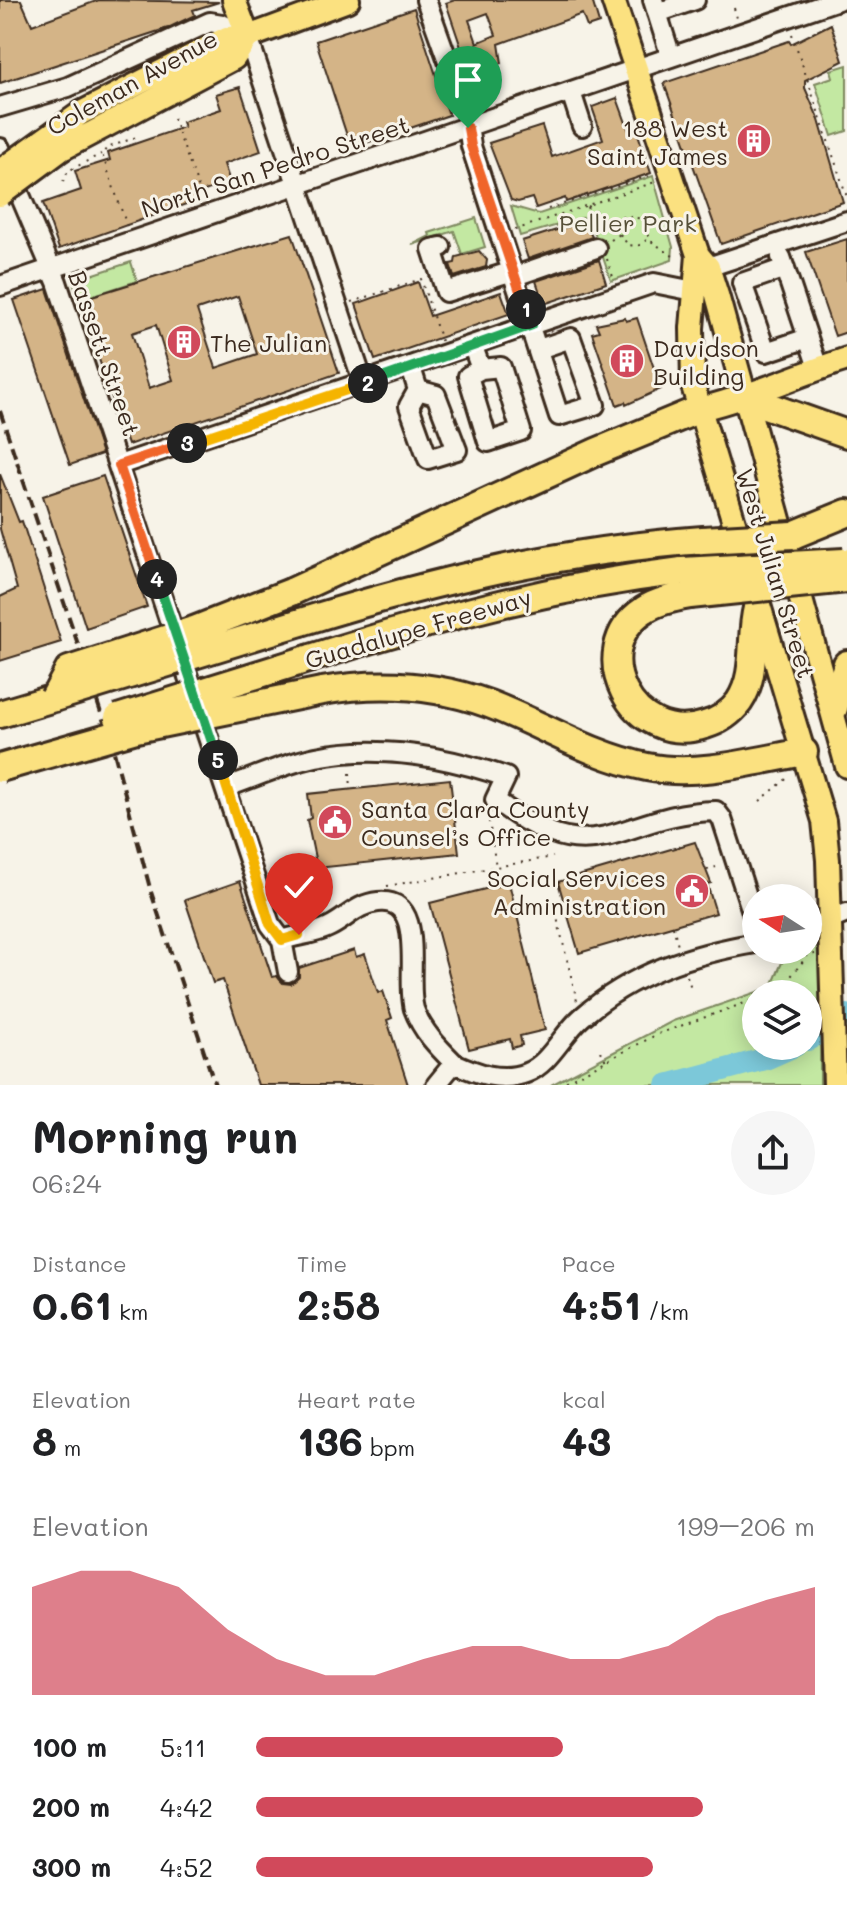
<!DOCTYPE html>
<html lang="en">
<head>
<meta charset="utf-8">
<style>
  :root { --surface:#fff; --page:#f6f6f6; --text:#202124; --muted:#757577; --accent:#d1495b }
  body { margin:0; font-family:Mali,sans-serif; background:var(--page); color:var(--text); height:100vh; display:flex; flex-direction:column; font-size:30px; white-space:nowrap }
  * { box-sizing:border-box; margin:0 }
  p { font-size:26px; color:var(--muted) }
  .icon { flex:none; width:44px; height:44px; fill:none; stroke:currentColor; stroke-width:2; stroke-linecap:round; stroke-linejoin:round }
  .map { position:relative; height:1085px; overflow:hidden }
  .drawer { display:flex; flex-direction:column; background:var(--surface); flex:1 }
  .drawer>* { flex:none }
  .needle { width:52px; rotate:282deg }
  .buttons { position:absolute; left:742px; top:884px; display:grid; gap:16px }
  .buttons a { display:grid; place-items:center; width:80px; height:80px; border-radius:50%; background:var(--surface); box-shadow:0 4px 20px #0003; font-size:40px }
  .pin { position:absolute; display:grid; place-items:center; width:68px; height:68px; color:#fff; margin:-82px -34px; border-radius:50% 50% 50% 0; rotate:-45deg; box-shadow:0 0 8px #0007 }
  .pin .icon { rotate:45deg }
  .km { position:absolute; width:40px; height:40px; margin:-20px; border-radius:50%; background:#222; color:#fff; font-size:22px; line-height:40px; text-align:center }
  .round { display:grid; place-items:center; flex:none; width:84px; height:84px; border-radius:42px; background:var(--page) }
  .overview { display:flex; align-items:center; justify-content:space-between; height:136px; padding:0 32px }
  h1 { font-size:44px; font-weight:800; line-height:60px }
  .stats { display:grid; grid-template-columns:repeat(3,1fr); gap:12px; height:136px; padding:8px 32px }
  .stats div { display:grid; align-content:center }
  .stats b { font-size:40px; font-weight:800 }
  .stats small { font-size:22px; font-weight:400 }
  .stats p { font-size:22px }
  .chart { height:224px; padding:16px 32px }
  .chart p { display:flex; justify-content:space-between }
  .chart svg { width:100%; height:144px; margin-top:8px; fill:var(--accent); opacity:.7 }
  ul { padding:0 32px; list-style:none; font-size:26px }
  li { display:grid; grid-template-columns:128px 96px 1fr; align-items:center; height:60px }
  li i { height:20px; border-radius:10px; background:var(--accent) }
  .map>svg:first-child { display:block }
  .green { fill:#c3e8a2; stroke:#7f8960; stroke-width:2; fill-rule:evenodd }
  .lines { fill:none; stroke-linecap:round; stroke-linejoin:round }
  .river { stroke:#7bc8d9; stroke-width:22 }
  .building { fill:#d4b487; stroke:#3b2a1e; stroke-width:2; fill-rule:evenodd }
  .minor-casing { stroke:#3b2a1e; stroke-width:24 }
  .major-casing { stroke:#3b2a1e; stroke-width:28 }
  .highway-casing { stroke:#3b2a1e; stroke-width:32 }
  .path { stroke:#3b2a1e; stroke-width:2; stroke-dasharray:2 6; stroke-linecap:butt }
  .minor { stroke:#f7f3e8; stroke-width:18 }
  .major { stroke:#fbe180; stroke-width:22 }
  .highway { stroke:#fbe180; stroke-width:26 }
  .rail { stroke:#3b2a1e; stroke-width:4; stroke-dasharray:12 6; stroke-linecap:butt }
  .major-bridge-casing { stroke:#3b2a1e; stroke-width:28; stroke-linecap:butt }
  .highway-bridge-casing { stroke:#3b2a1e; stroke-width:32; stroke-linecap:butt }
  .major-bridge { stroke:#fbe180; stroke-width:22 }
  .highway-bridge { stroke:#fbe180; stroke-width:26 }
  .split-1-casing { stroke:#fff; stroke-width:16 }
  .split-2-casing { stroke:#fff; stroke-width:16 }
  .split-3-casing { stroke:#fff; stroke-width:16 }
  .split-4-casing { stroke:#fff; stroke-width:16 }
  .split-5-casing { stroke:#fff; stroke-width:16 }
  .split-6-casing { stroke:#fff; stroke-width:16 }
  .split-1 { stroke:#f0652b; stroke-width:10 }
  .split-2 { stroke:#22a559; stroke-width:10 }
  .split-3 { stroke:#f5b400; stroke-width:10 }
  .split-4 { stroke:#f0652b; stroke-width:10 }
  .split-5 { stroke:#22a559; stroke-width:10 }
  .split-6 { stroke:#f5b400; stroke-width:10 }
  .labels { text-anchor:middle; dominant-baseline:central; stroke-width:6; stroke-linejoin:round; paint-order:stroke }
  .street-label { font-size:24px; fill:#3b2a1e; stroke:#f7f3e8 }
  .poi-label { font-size:24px; fill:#3b2a1e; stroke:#f7f3e8; text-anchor:start }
  .park-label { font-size:24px; fill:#565038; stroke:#f7f3e8 }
</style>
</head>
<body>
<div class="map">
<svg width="847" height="1085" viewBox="0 0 847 1085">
  <rect width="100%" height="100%" fill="#f7f3e8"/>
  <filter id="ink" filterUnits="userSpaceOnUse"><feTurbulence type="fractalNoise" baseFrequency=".0125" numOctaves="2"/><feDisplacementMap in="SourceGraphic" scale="16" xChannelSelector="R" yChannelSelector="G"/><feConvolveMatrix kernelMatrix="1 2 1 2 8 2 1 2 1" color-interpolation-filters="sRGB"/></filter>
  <g filter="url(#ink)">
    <path class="green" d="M847,65V131L832,136L815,83L833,77L831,70Z
      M653,176L673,247L672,260L611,281L589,216L520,236L511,206L539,214Z
      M476,218L485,247L462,254L454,231L412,245L430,236L429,233Z
      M131,262L137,281L79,300L73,281Z
      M821,946L820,1085H551L673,1021L763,990L772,986L786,953ZM756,994H808V1046H756Z"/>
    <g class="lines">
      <path class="river" d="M808,1040L847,1015
        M667,1085L768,1058L795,1046"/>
    </g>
    <path class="building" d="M0,0H21L32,25L99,0L219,2L193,10L195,15L168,28L0,83Z
      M455,0H592L599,23L587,27L582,14L499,44L502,63L470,74L446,3ZM488,13L496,35L477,43L469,20Z
      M414,8L449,115L351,148L316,41Z
      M831,24L843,61L805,80V88L819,120L843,202L721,244L664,83L789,41L791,44Z
      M240,87L261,151L224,164L230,182L193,195L195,201L59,249L43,203L81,190L75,171L110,160L108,153L184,127L182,122L221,109L216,94Z
      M617,98L629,131L636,128L651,173L566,202L565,198L536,208L532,198L518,202L511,200L489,143L542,126L552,157L603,139L592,107Z
      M585,221L592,237L528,259L522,241Z
      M292,234L339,373L128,445L79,300ZM238,296L257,354L216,368L197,310ZM156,325L173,380L149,388L132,333Z
      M847,239V332L835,336L806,252Z
      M479,251L487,260L486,267L454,277L450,264L455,263L456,257Z
      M599,260L606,283L544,304L536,281Z
      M418,282L430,316L501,292L509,314L375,360L356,304Z
      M47,289L102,454L70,465L14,300Z
      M625,318L626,321L637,318L661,389L626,405L625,402L617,405L592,333L599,331L596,324Z
      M0,474L19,522L22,521L61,642L0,661V597L17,589L0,529Z
      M103,476L147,607L86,628L43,496Z
      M450,779L459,853L317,868L307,820L311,818L308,794Z
      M695,842L711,883L707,884L716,913L579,953L558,882Z
      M240,881L272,977L277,976L283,983L291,984L299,977V968L354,950L356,957L365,954L378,993L383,991L392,1018L387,1020L408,1085H258L223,980L213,983L185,900Z
      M509,883L545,1030L520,1036L522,1045L512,1048L510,1039L469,1049L430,903Z"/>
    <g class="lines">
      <g class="minor-casing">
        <path id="minor" d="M426,0L466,111L471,146L559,416L595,405L571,338L539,349
          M653,0L671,57
          M657,13L695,0
          M571,92L582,126
          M0,107L68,87L210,22L222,24L248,37L364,385
          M0,148L57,282L270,924L282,940
          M441,247L432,249L446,292L513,271
          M781,257L818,368
          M708,267L847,221
          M785,268L742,283L766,352L808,338
          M515,276L596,248
          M0,286L838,0
          M473,347L481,369L468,376L488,442L521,431L501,367L481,369
          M411,368L418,390L409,406L428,459L457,450L436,395L418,390
          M119,465L654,283L694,291
          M227,787C256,777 286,763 316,757C380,744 445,756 506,777L495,800C598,879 616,813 716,811L722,819L756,924
          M808,929L847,913
          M288,972L282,940C297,935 316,934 329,927C346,919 357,904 378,902C428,897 405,979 414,1009C422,1031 438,1047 454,1063L436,1085
          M454,1063C476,1073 501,1083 526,1073C550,1064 562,1034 582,1017C632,973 691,954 756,943"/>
      </g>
      <g class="major-casing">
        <path id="major" d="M234,0L248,37
          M613,0L698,255L708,267L717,295L847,766
          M56,131L81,113L227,38L248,37L348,0
          M62,149L234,58L248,37
          M698,255L692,328L693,386L824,821L828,860L835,1085
          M700,409C751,397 797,375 847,359"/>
      </g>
      <g class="highway-casing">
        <path id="highway" d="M745,398L847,434
          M793,535L847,513
          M291,592L596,452L700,409
          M690,595C674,598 657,601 644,610C583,650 632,749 705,725C719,721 730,714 739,702C758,674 749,638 757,608
          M301,622C433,581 564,550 703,540
          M311,658C438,618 549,587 682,571
          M322,691C379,681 434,684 489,704C542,724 591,756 647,767C698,777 754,761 804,752
          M834,708L847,664
          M0,714L54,698"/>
      </g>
      <path class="path" d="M734,8L737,18
        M792,34L847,197
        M173,118L203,200
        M63,182L68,171L101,154
        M587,206L616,222L624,216L643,219L648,225V239
        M587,207L596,231
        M548,209L652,175
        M127,226L102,154L107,148L139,136
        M515,230L655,182
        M620,234L628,245L638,246L648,239L676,258
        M611,240L620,234L616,223
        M607,259L614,280
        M352,302L421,279L441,341
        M709,378L721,372
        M350,773L351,789
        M760,801L790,776
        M489,821L496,867
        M707,870L716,867
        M387,886L553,857
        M554,905L577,1001
        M673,926L678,945
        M687,976L691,988
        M766,994L784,985L808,955L815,954
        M601,1051L606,1061
        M559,1085L658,1034L756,999"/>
      <use href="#minor" class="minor"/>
      <use href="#major" class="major"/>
      <use href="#highway" class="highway"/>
      <path class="rail" d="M0,411L114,752L151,892L215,1085"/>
      <g class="major-bridge-casing">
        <path id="major-bridge" d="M0,171L56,131
          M0,195L62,149"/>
      </g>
      <g class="highway-bridge-casing">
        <path id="highway-bridge" d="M703,540L793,535
          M682,571L844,562
          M690,595L847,579
          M54,698L69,670L194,630L291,592
          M54,698L301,622
          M118,718L311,658
          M0,768L136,729L322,691"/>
      </g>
      <use href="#major-bridge" class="major-bridge"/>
      <use href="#highway-bridge" class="highway-bridge"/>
    </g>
  </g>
  <g class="lines" filter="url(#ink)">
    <g class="split-1-casing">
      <path id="split-1" d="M468,128L471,146L526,309"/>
    </g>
    <g class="split-2-casing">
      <path id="split-2" d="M368,383L532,325L526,309"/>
    </g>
    <g class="split-3-casing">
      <path id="split-3" d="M187,443L368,383"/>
    </g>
    <g class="split-4-casing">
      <path id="split-4" d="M157,579L119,465L187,443"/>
    </g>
    <g class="split-5-casing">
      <path id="split-5" d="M157,579L218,760"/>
    </g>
    <g class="split-6-casing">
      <path id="split-6" d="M218,760L270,924L282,940L299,935"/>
    </g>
    <use href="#split-1" class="split-1"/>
    <use href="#split-2" class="split-2"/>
    <use href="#split-3" class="split-3"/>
    <use href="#split-4" class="split-4"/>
    <use href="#split-5" class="split-5"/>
    <use href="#split-6" class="split-6"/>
  </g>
  <defs>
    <g id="building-disc" transform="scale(1.8)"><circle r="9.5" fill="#d1495b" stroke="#f7f3e8"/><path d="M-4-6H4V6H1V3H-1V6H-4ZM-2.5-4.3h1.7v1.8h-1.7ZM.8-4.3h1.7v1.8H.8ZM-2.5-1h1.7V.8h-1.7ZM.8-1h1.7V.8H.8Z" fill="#fff"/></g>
    <g id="civic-disc" transform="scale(1.8)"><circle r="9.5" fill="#d1495b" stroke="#f7f3e8"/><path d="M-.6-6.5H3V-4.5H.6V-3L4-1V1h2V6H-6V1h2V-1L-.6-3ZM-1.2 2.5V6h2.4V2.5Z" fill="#fff"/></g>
  </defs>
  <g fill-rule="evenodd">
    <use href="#building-disc" x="754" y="141"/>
    <use href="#building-disc" x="184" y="342"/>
    <use href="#building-disc" x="627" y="361"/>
    <use href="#civic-disc" x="335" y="822"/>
    <use href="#civic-disc" x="692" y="891"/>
  </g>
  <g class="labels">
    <g class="street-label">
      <text transform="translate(132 82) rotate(-29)">Coleman Avenue</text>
      <text transform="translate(275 166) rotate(-18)">North San Pedro Street</text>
      <text transform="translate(105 353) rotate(71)">Bassett Street</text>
      <text transform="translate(776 573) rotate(73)">West Julian Street</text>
      <text transform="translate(418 628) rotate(-16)">Guadalupe Freeway</text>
    </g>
    <g class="poi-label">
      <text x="728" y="127" text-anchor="end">188 West<tspan x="728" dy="28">Saint James</tspan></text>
      <text x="210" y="342">The Julian</text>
      <text x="653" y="347">Davidson<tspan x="653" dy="28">Building</tspan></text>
      <text x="361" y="808">Santa Clara County<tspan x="361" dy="28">Counsel’s Office</tspan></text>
      <text x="666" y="877" text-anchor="end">Social Services<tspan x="666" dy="28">Administration</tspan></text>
    </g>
    <g class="park-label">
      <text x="628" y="222">Pellier Park</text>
    </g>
  </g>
</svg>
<div class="buttons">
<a><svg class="needle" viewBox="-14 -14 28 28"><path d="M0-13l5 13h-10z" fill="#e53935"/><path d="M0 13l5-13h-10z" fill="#757577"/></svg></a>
<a><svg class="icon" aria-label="layers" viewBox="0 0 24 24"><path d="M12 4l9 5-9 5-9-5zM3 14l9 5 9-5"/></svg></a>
</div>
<div class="pin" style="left:468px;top:128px;background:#1e9e55"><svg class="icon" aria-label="arrive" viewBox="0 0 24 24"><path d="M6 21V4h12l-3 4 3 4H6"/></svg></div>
<div class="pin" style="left:299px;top:935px;background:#d93025"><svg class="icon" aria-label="check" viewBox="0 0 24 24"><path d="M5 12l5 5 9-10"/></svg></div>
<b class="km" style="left:526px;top:309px">1</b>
<b class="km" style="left:368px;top:383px">2</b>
<b class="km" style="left:187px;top:443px">3</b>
<b class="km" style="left:157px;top:579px">4</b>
<b class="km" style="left:218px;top:760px">5</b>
</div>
<section class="drawer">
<div class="overview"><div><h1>Morning run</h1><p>06:24</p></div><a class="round"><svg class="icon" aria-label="share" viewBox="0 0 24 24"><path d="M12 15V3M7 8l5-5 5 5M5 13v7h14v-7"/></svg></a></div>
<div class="stats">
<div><p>Distance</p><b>0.61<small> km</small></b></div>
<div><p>Time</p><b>2:58</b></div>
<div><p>Pace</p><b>4:51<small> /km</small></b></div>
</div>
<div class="stats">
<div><p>Elevation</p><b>8<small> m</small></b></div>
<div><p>Heart rate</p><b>136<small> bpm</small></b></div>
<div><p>kcal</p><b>43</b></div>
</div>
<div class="chart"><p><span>Elevation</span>199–206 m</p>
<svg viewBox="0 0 160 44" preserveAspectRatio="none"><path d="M0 44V11L10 6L20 6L30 11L40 24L50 33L60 38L70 38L80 33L90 29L100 29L110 33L120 33L130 29L140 20L150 15L160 11V44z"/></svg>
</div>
<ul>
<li><b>100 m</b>5:11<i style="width:55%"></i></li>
<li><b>200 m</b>4:42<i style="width:80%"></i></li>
<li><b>300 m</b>4:52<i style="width:71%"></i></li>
</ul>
</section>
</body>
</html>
